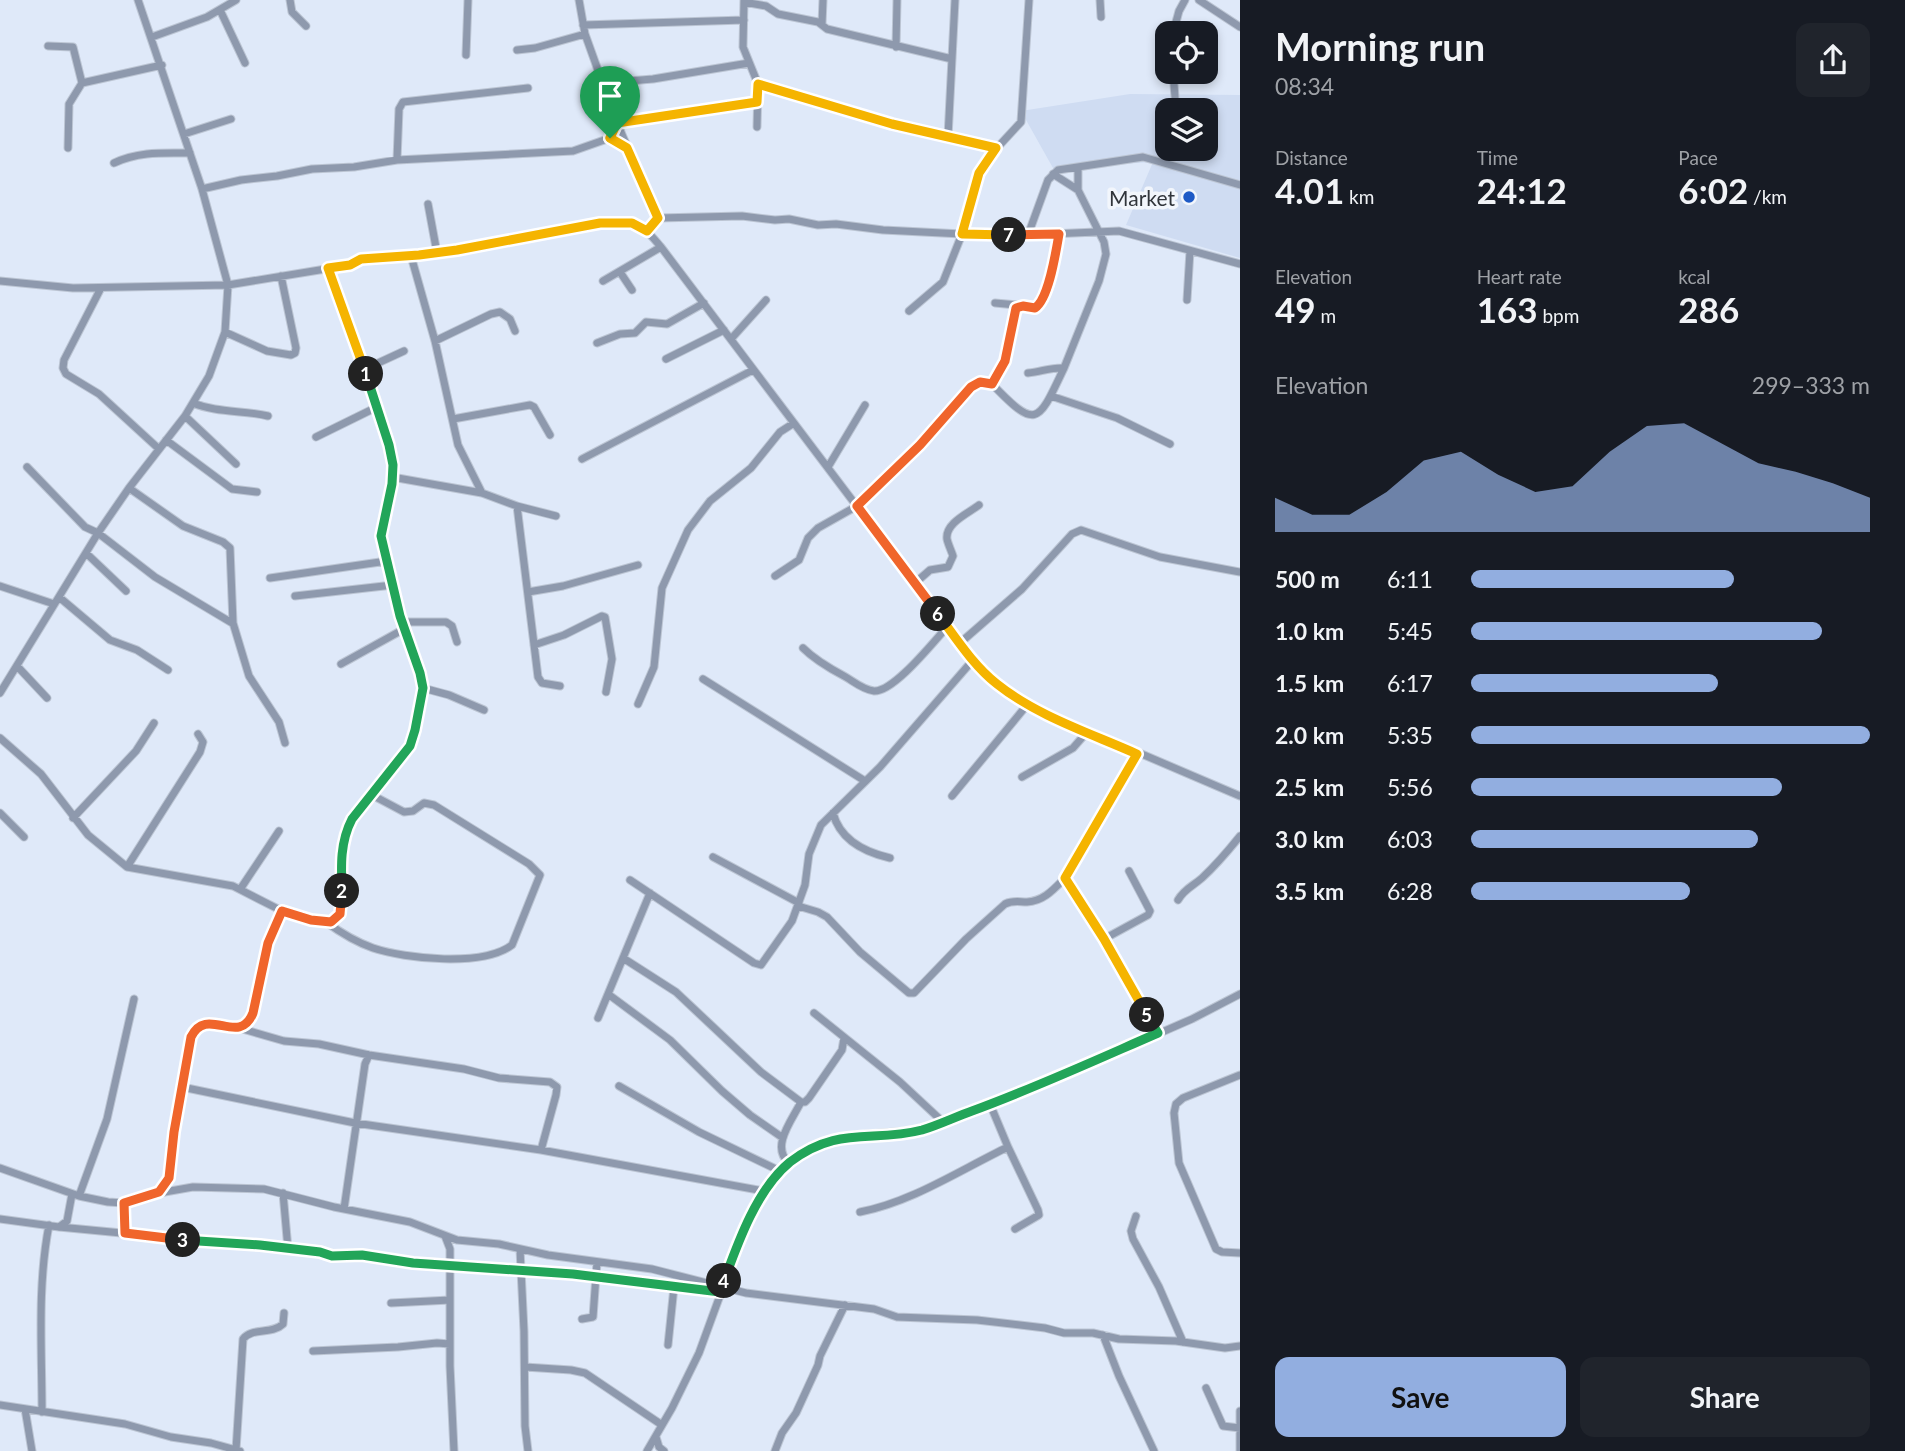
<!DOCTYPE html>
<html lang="en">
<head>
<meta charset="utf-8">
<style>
  :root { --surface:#171b24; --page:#20242c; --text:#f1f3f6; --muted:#9ea1a6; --accent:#92aee0 }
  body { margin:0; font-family:Lato,sans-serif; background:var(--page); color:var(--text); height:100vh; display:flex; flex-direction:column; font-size:26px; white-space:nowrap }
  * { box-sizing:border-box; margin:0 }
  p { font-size:23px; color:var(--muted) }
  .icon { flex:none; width:38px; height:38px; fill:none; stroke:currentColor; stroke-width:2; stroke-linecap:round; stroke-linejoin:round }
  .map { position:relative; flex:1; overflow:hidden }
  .details { display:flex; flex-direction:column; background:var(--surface); width:665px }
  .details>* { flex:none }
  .controls { position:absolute; left:1155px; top:21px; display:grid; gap:14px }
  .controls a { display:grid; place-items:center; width:63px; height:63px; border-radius:14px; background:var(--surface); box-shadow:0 4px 10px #0003; font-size:35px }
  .pin { position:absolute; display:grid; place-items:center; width:60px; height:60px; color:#fff; margin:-72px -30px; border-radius:50% 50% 50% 0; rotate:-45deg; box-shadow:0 0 7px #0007 }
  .pin .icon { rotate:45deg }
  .km { position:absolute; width:35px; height:35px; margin:-18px; border-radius:50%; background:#222; color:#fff; font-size:19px; line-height:35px; text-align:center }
  .round { display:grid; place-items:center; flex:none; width:74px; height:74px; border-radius:14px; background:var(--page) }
  .summary { display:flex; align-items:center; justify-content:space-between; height:119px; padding:0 35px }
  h1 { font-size:38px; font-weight:700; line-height:52px }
  .figures { display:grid; grid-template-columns:repeat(3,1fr); gap:10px; height:119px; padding:7px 35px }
  .figures div { display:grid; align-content:center }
  .figures b { font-size:35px; font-weight:700 }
  .figures small { font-size:19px; font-weight:400 }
  .figures p { font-size:19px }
  .chart { height:196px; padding:14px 35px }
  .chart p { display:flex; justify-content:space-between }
  .chart svg { width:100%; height:126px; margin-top:7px; fill:var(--accent); opacity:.7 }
  .action { display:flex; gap:14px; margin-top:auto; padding:14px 35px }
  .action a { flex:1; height:80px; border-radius:14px; background:var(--accent); color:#111; font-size:28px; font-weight:700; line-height:80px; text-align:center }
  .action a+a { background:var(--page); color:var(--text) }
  ul { padding:0 35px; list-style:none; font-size:23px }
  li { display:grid; grid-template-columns:112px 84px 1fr; align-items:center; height:52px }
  li i { height:18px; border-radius:9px; background:var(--accent) }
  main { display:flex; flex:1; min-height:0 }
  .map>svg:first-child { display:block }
  .built { fill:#cfdcf2; fill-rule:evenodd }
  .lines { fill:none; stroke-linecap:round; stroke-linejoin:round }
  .minor-casing { stroke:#bcc5d3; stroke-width:9 }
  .minor { stroke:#8e99ad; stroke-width:7 }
  .split-1-casing { stroke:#fff; stroke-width:14 }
  .split-2-casing { stroke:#fff; stroke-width:14 }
  .split-3-casing { stroke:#fff; stroke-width:14 }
  .split-4-casing { stroke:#fff; stroke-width:14 }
  .split-5-casing { stroke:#fff; stroke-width:14 }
  .split-6-casing { stroke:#fff; stroke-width:14 }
  .split-7-casing { stroke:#fff; stroke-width:14 }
  .split-8-casing { stroke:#fff; stroke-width:14 }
  .split-1 { stroke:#f5b400; stroke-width:9 }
  .split-2 { stroke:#22a559; stroke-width:9 }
  .split-3 { stroke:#f0652b; stroke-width:9 }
  .split-4 { stroke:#22a559; stroke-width:9 }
  .split-5 { stroke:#22a559; stroke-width:9 }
  .split-6 { stroke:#f5b400; stroke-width:9 }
  .split-7 { stroke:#f0652b; stroke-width:9 }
  .split-8 { stroke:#f5b400; stroke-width:9 }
  .poi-dot { fill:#1e5ac6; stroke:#f2f6fc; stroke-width:2.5 }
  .labels { text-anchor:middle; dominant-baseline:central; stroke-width:7; stroke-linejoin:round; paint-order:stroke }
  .poi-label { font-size:21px; fill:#31353b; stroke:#f2f6fc; text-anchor:end }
</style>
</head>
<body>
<main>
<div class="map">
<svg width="1240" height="1451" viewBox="0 0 1240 1451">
  <rect width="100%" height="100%" fill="#dfe9f9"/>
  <path class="built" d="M1130,94L1240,95V258L1126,225L1153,162L1053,168L1021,111ZM1167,110H1206V149H1167Z"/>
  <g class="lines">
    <g class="minor-casing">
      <path id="minor" d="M290,0L292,12L306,26
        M579,0L585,34L617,123L658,218
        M1100,0L1101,17
        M1199,0L1240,27
        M744,1L743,47L758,84L757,127
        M744,2L766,6L778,14L818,22L827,29L952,59
        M220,10L245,63
        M822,24L823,0
        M583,25L744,20
        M1173,33L1179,11L1185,0
        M152,37L207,17L236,0
        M48,46L73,47L82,83
        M896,47L897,0
        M517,50L535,48L585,34
        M466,55L468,0
        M1173,72L1175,97
        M604,83L653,79L749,63
        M758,84L892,124L996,148
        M617,123L757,102
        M184,134L231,119
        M948,137L955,0
        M68,148L69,104L82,83L162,65
        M397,160L399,109L403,102L528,88
        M114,163C139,151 164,153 190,153
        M1053,174L1078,190
        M202,189L241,180L277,176L312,169L354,167L397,160L573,151L610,138L617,124
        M428,204L437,253
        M647,231L658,218L742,216L775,220L789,219L818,225L836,224L883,230L962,234L1028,235L1119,231L1240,264
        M1028,235L1048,180L1058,170L1143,157L1240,185
        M411,256L435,341L458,445L482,493
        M620,272L632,290
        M0,281L73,288L228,285L350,265C370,253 400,258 424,255C468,248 513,239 557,231C580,227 609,218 632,223C645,226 653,238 661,247L973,660L997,684L1027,705L1240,796
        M603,281L661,247
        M101,288L64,360L63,368L66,374L99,394L159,449
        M1187,300L1190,251
        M995,303L1038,307L1053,266L1058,234
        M909,311L943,282L962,234L975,185L984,162L1021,122L1029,0
        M225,332L267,351L291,355L295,353L296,348L281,276
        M731,339L766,300
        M435,341L491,314L500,312L510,319L515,331
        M597,343L620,334L635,333L646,322L667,324L704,303
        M666,359L724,330
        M365,369L404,351
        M1028,373C1041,372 1051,367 1064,368L1099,281L1106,254L1104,242L1078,190V167
        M992,384L1005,361L1015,311L1019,307
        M1051,396L1117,418L1170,444
        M193,403C217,413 243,410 268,416
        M185,416L236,464
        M453,419L530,405L534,407L550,435
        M316,437L375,408
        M166,440L232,489L257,492
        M582,459L753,370
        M27,467L85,527L98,533L155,577L232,623
        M828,467L865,405
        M392,477L482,493L517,506L556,516
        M129,488L183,526L223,542L230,548L233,623L249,676L279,722L285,743
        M517,506L538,677L542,683L560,686
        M86,553L126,591
        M775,576L799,560L808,538L818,528L857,506L920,445L975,384L985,382L992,384C1037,431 1038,423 1064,368
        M270,578L387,561
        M915,583L930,570L948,567L953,556C951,550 948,544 947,539C945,523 969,513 979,505
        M0,586L54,604
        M528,592L563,586L638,565
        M295,596L393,585
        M59,597L110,640L137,650L168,670
        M402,622H446L452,626L457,642
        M960,643L1022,589L1072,534L1081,530L1160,557L1240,572
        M534,645L564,635L602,616L605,617L612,659L606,692
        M803,648C815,660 829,668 844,676C853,681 863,690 874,691C894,692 934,641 948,626
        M341,664L404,629
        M17,666L47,698
        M703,679L865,781
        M423,688L449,695L484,710
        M0,693L98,533L129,488L185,416L209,376L225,332L228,285L202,189L138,0
        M638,704L654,667L662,588L688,530L710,501L751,468L780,432L794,423
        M0,738L41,774L88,835L127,867L233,886L282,911L311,920L331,922L338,917C344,906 342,896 342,884C341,861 341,840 352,819L410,746L415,730L423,688L420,673L400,616L381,536L392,484V455L365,369L329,268
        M1022,777L1073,748L1087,732
        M952,796L1027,705
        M0,813L24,837
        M833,813C840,840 864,852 890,858
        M73,818L136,751L154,723
        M713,857L799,903
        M127,867L200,752L203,742L198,734
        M1065,878L1104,939L1158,1033
        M630,880L754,963L761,965L792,921L805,885L809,854L821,825L880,767L973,660
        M241,888L279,831
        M1178,900C1184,889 1193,886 1202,878C1216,865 1228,851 1240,836
        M798,906L818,912L827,917L860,952L909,993H914L966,939L1005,904C1013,900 1019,902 1027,902C1044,901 1054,889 1065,878L1137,754
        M326,922C341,933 356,942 373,948C406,959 483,967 512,945L540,875L529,864L434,805L424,803L413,811L404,812L372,795
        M1104,939L1148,915L1150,911L1129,871
        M623,958L676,992L761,1072L801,1102H805L809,1098L842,1050L844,1038
        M608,994L670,1040L722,1091L750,1115L783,1138
        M814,1013L900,1082L943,1122
        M598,1018L650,893
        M239,1028L247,1023L253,1013L268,943L282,911
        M1240,1075L1183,1098L1176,1104L1174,1113L1179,1163L1216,1249L1222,1252L1240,1253
        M619,1086L699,1132L780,1171
        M182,1087L355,1123L541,1150L764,1191
        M990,1104L1008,1147L1038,1210L1039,1215L1015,1229
        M789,1163C770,1147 792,1120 801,1102
        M0,1168L79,1196L108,1202L124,1203L159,1193L193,1187L264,1189L334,1207L410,1222L457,1240L499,1244L548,1255L652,1269L746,1293L874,1309L897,1317L977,1320L1045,1328L1064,1333H1093L1119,1339L1176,1341L1225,1348L1240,1346
        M159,1193L169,1178L174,1132L189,1044L197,1027L203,1024H214L239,1028L284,1041L319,1044L369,1055L464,1069L499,1078L550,1082L557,1087L556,1095L541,1150
        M283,1193L288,1249
        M79,1196L107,1119L134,999
        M124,1203L125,1233
        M344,1209L365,1064L369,1055
        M860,1212C912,1202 960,1170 1008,1147
        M1136,1216L1131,1231L1133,1239L1159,1287L1183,1342
        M0,1219L59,1227L320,1252L332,1256L362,1255L413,1263L573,1274L720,1292
        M59,1227L67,1221L72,1194
        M445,1236L450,1249V1366L454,1451
        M520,1249L524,1331L525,1426L528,1451
        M391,1303L450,1300
        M582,1319L593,1317L597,1262
        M1103,1335L1119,1376L1154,1451
        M668,1345L674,1287
        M313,1351L398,1347L437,1343L450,1344
        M525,1367L571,1370L585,1373L662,1425
        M1206,1388L1223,1426L1240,1428
        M0,1405L125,1424L171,1437L211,1443L240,1451
        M25,1409L32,1451
        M42,1412C42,1350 37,1287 49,1225
        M656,1437L659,1447L664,1451
        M236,1450L243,1339C252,1327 272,1335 283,1324L284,1313
        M647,1451L672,1408L699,1353L741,1238L764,1191L789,1163L801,1154L833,1140L857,1135L921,1130L1011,1098L1192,1019L1240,994
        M775,1451L782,1433L796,1413L818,1365L820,1356L845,1305
        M1240,1451V1411"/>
    </g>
    <use href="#minor" class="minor"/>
  </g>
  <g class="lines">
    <g class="split-1-casing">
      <path id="split-1" d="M366,374L328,268L350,265L361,259L419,255L457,250L600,223H632L647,231L658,218L627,148L610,138"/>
    </g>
    <g class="split-2-casing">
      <path id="split-2" d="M342,891C341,866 340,842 352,819L410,746L415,730L423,688L420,673L400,616L381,536L392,484L393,465L389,445L366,374"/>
    </g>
    <g class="split-3-casing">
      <path id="split-3" d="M183,1240L125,1233L124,1203L159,1192L169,1178L174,1132L191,1037C207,1004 239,1048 253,1013L268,943L282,911L311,920L331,922L340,914L342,891"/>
    </g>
    <g class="split-4-casing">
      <path id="split-4" d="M183,1240L260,1245L320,1252L332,1256L362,1255L413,1263L573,1274L720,1292L724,1281"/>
    </g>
    <g class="split-5-casing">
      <path id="split-5" d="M724,1281C738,1242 757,1189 790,1162C838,1125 872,1143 922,1130C939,1125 955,1117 972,1111C1035,1088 1096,1060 1158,1033L1147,1015"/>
    </g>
    <g class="split-6-casing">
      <path id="split-6" d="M938,614C956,638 973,665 997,684C1037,716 1090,733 1137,754L1065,878L1104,939L1147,1015"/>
    </g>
    <g class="split-7-casing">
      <path id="split-7" d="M938,614L857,506L920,445L971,387L980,382L992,384L1005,361L1016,308L1023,306L1035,308C1049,299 1056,251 1059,234L1009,235"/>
    </g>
    <g class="split-8-casing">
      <path id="split-8" d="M610,138L617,123L757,102L758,84L892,124L996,148L979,173L962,234L1009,235"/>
    </g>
    <use href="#split-1" class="split-1"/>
    <use href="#split-2" class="split-2"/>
    <use href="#split-3" class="split-3"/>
    <use href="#split-4" class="split-4"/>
    <use href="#split-5" class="split-5"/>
    <use href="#split-6" class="split-6"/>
    <use href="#split-7" class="split-7"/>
    <use href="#split-8" class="split-8"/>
  </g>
  <circle class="poi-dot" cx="1189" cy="197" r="7"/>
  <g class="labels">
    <g class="poi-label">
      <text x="1175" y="197">Market</text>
    </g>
  </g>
</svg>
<div class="controls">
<a><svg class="icon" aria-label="locate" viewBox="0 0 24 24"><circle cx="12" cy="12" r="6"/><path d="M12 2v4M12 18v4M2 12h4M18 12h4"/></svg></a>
<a><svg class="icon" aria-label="layers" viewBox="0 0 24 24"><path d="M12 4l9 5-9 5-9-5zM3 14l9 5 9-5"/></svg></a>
</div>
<div class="pin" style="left:610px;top:138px;background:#1e9e55"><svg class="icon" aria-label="arrive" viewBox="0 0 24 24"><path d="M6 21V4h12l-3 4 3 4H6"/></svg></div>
<b class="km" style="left:366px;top:374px">1</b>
<b class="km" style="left:342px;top:891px">2</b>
<b class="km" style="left:183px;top:1240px">3</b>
<b class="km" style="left:724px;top:1281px">4</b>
<b class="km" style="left:1147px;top:1015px">5</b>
<b class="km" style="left:938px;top:614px">6</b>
<b class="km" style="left:1009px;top:235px">7</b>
</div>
<section class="details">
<div class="summary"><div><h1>Morning run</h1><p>08:34</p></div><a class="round"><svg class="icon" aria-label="share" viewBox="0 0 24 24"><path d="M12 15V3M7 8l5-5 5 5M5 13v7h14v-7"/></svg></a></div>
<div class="figures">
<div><p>Distance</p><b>4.01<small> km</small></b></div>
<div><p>Time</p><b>24:12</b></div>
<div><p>Pace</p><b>6:02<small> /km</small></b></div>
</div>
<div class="figures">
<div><p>Elevation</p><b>49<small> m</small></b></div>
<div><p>Heart rate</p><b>163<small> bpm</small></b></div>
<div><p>kcal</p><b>286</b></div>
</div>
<div class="chart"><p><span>Elevation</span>299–333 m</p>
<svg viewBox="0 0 160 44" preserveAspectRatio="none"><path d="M0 44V32L10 38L20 38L30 30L40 19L50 16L60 24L70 30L80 28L90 16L100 7L110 6L120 13L130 20L140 23L150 27L160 32V44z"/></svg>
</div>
<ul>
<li><b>500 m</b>6:11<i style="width:66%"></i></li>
<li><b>1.0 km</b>5:45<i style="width:88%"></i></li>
<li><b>1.5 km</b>6:17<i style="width:62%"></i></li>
<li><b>2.0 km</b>5:35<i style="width:100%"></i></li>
<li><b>2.5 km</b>5:56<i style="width:78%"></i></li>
<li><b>3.0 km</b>6:03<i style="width:72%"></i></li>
<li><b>3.5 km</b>6:28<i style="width:55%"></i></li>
</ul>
<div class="action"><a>Save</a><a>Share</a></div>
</section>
</main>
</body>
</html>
